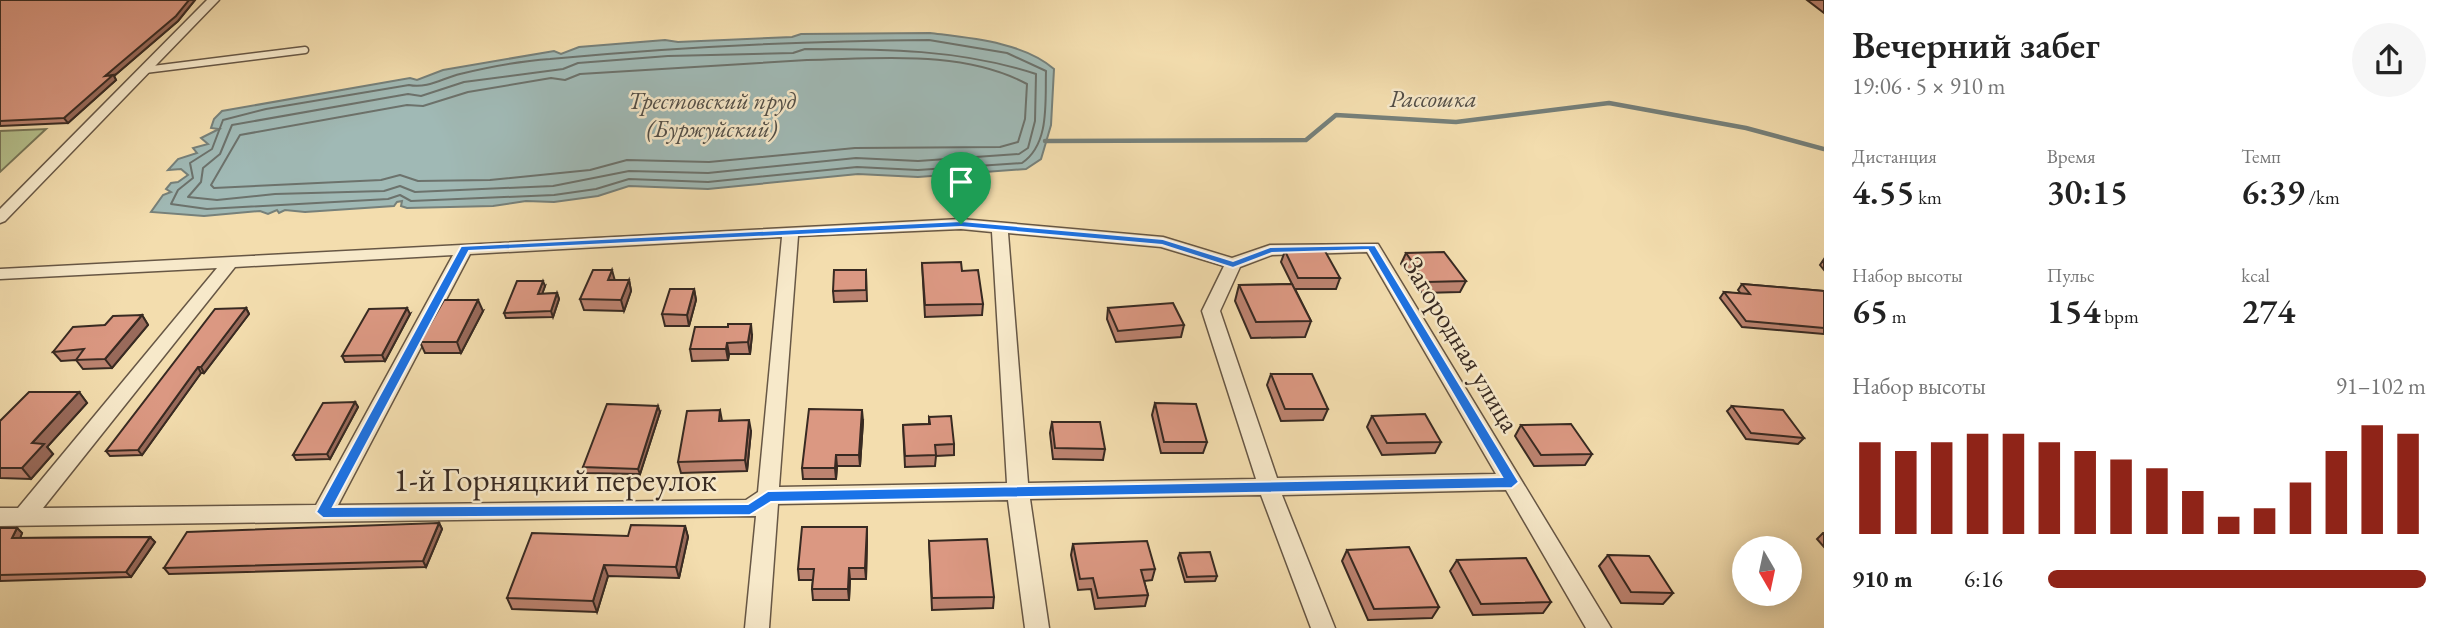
<!DOCTYPE html>
<html lang="ru">
<head>
<meta charset="utf-8">
<style>
  :root { --surface:#fff; --page:#f6f6f6; --text:#222; --muted:#767676; --accent:#8f2418 }
  body { margin:0; font-family:"EB Garamond",serif; background:var(--page); color:var(--text); height:100vh; display:flex; flex-direction:column; font-size:26px; white-space:nowrap }
  * { box-sizing:border-box; margin:0 }
  p { font-size:23px; color:var(--muted) }
  .icon { flex:none; width:38px; height:38px; fill:none; stroke:currentColor; stroke-width:2; stroke-linecap:round; stroke-linejoin:round }
  .map { position:relative; flex:1; overflow:hidden }
  .panel { display:flex; flex-direction:column; background:var(--surface); width:630px }
  .panel>* { flex:none }
  .needle { width:46px; rotate:171deg }
  .fabs { position:absolute; left:1732px; top:536px; display:grid; gap:14px }
  .fabs a { display:grid; place-items:center; width:70px; height:70px; border-radius:50%; background:var(--surface); box-shadow:0 4px 18px #0003; font-size:35px }
  .pin { position:absolute; display:grid; place-items:center; width:60px; height:60px; color:#fff; margin:-72px -30px; border-radius:50% 50% 50% 0; rotate:-45deg; box-shadow:0 0 7px #0007 }
  .pin .icon { rotate:45deg }
  .round { display:grid; place-items:center; flex:none; width:74px; height:74px; border-radius:37px; background:var(--page) }
  .overview { display:flex; align-items:center; justify-content:space-between; height:119px; padding:0 28px }
  h1 { font-size:38px; font-weight:600; line-height:52px }
  .metrics { display:grid; grid-template-columns:repeat(3,1fr); gap:10px; height:119px; padding:7px 28px }
  .metrics div { display:grid; align-content:center }
  .metrics b { font-size:35px; font-weight:600 }
  .metrics small { font-size:19px; font-weight:400 }
  .metrics p { font-size:19px }
  .chart { height:196px; padding:14px 28px }
  .chart p { display:flex; justify-content:space-between }
  .chart svg { width:100%; height:126px; margin-top:7px; stroke:var(--accent); stroke-width:6 }
  ul { padding:0 28px; list-style:none; font-size:23px }
  li { display:grid; grid-template-columns:112px 84px 1fr; align-items:center; height:52px }
  li i { height:18px; border-radius:9px; background:var(--accent) }
  main { display:flex; flex:1; min-height:0 }
  .map>svg:first-child { display:block }
  .green { fill:#b6c28e; stroke:#777658; stroke-width:2 }
  .water { fill:#a0b9b5; stroke:#76807a; stroke-width:2 }
  .lines { fill:none; stroke-linecap:round; stroke-linejoin:round }
  .shore { stroke:#6c726c; stroke-width:2 }
  .stream { stroke:#76807a; stroke-width:4.5 }
  .lane-casing { stroke:#675745; stroke-width:9 }
  .street-casing { stroke:#675745; stroke-width:3 }
  .lane { stroke:#f7e9ca; stroke-width:6 }
  .street { fill:#f7e9ca; fill-rule:evenodd }
  .wall { fill:#bc8370; stroke:#382a22; stroke-width:2 }
  .shaded-wall { fill:#996a5b; stroke:#382a22; stroke-width:2 }
  .building { fill:#db9882; stroke:#382a22; stroke-width:2 }
  .route { fill:#1a73e8; stroke:#fff; stroke-width:2; fill-rule:evenodd }
  .labels { text-anchor:middle; dominant-baseline:central; stroke-width:5; stroke-linejoin:round; paint-order:stroke }
  .far-water-label { font-size:24px; font-style:italic; fill:#524e47; stroke:#f7e9ca }
  .street-label { font-size:28px; fill:#382a22; stroke:#f7e9ca }
  .near-street-label { font-size:33px; fill:#382a22; stroke:#f7e9ca }
</style>
</head>
<body>
<main>
<div class="map">
<svg width="1824" height="628" viewBox="0 0 1824 628">
  <rect width="100%" height="100%" fill="#f3ddae"/>
  <filter id="stains"><feTurbulence type="fractalNoise" baseFrequency=".00286" numOctaves="4"/><feColorMatrix values="0 0 0 0 .2 0 0 0 0 .09 0 0 0 0 .02 0 0 0 .5 -.17"/></filter>
  <radialGradient id="worn" r=".72"><stop offset=".6" stop-color="#630" stop-opacity="0"/><stop offset="1" stop-color="#630" stop-opacity=".3"/></radialGradient>
  <path class="green" d="M46,129L0,172V131Z"/>
  <path class="water" d="M930,33C970,38 1023,42 1054,69L1051,125L1044,149L1041,159L1026,169L918,177L858,174L708,189L629,186L598,196L554,202L526,201L493,206L407,208L401,206L402,201L397,202L394,206L305,212L285,210L279,213L277,210L268,214L260,211L204,216L151,212L163,195L171,192L166,189L171,183L178,182L188,175L181,169L168,170L178,159L197,153L193,148L208,144L201,138L219,129L211,128L214,119L222,111L410,78L417,80L443,70L554,51L561,54L579,47L665,40L678,42L792,37L801,34Z"/>
  <g class="lines">
    <path class="shore" d="M929,40L1007,53L1046,71C1045,102 1050,144 1022,163L918,170L857,167L708,182L629,179L596,189L554,195L411,201L400,195L388,199L207,209L171,204L178,190L193,178L190,163L212,149L223,120L266,109L409,85C427,89 443,78 460,74C489,67 521,61 550,59C676,47 802,41 929,40Z
      M805,49C884,49 960,49 1036,74L1035,121L1028,148L1019,154L918,161L856,158L708,173L629,171L553,186L415,192L400,186L384,191L275,194L217,200L188,197L201,182L203,168L220,154L232,125L408,94L421,96L464,82L563,69L578,63L668,56L793,53Z
      M807,60C878,59 962,49 1027,84L1025,119L1018,142L1000,147L855,148L709,162L627,160L590,170L490,180L418,181L400,175L381,180L214,188L211,185L240,135L407,105L423,106L468,92L551,78L565,80L580,74Z"/>
    <path class="stream" d="M1045,141L1306,140L1336,115L1456,122L1609,103L1746,128L1824,149"/>
    <g class="lane-casing">
      <path id="lane" d="M145,70L305,50"/>
    </g>
    <g class="street-casing">
      <path id="street" d="M207,0H219L5,221L0,223V209Z
        M961,219L1163,237L1232,258L1270,245L1378,244L1611,628H1586L1506,490L1282,495L1335,628H1311L1261,495L1030,499L1049,628H1025L1008,500L778,504L769,628H745L756,516L0,526V508H18L217,268L0,279V269ZM961,229L992,232L1007,483L779,487L798,236ZM1008,233L1161,247L1224,266L1202,311L1256,479L1028,483ZM782,237L758,492L746,500L338,505L470,254ZM1367,252L1496,474L1277,478L1220,311L1240,267L1272,255ZM453,255L316,505L43,508L235,267Z"/>
    </g>
    <use href="#lane" class="lane"/>
    <use href="#street" class="street"/>
  </g>
  <path class="wall" d="M0,0H195L178,21L114,76L116,80L68,123L0,126Z
    M1807,0H1824V13Z
    M1285,251L1340,278L1336,289H1295L1311,321L1305,337L1251,338L1235,301L1239,285L1292,284L1281,262Z
    M1406,253L1466,281L1460,292L1422,293L1401,264Z
    M1824,259V270L1820,265Z
    M922,263L962,271L983,304L982,315L925,317Z
    M866,270L867,301L834,302L833,291Z
    M615,280H629L631,291L624,311L584,310L580,299Z
    M1742,284L1824,291V334L1742,327L1720,298L1724,292L1741,294L1738,290Z
    M545,286L542,294L557,293L559,299L553,317L506,318L504,313Z
    M694,289L696,300L689,326H665L662,314Z
    M246,308L249,314L204,373H201L142,455L110,456L106,451Z
    M1108,308L1184,325L1181,337L1116,342L1107,319Z
    M483,311L461,353H425L420,342Z
    M410,314L385,361L345,362L342,356Z
    M142,315L148,325L112,368L83,369L76,360L61,361L53,352L105,325Z
    M752,335L750,354H729L728,360L692,361L690,349Z
    M1271,374L1328,409L1323,420L1281,421L1267,385Z
    M79,392L87,403L47,447L53,454L31,479L0,478V421Z
    M355,402L358,407L330,459L296,460L293,455Z
    M1155,403L1207,442L1203,453H1161L1152,415Z
    M1732,406L1804,438L1798,444L1746,439L1727,411Z
    M720,410L722,421L751,431L747,471L681,473L678,462Z
    M660,412L640,474L585,473L583,467Z
    M1372,416L1441,442L1435,453L1382,455L1367,427Z
    M929,417L954,444V455L936,456L935,466L905,467L903,425L929,424Z
    M863,421L860,466H837L836,479H803L802,468Z
    M1052,422L1105,449L1103,460L1053,459L1050,433Z
    M1521,425L1592,454L1585,465L1534,466L1515,436Z
    M439,523L442,529L426,567L169,574L164,568Z
    M685,526L688,537L679,578L608,576L597,612L512,609L507,598L628,536Z
    M0,528H17L22,533L20,538L150,537L155,542L131,577L0,581Z
    M1823,533H1824V547L1817,539Z
    M867,538L866,579H850L849,600H813L812,589L813,580H799L798,569Z
    M929,541L994,597L993,608L932,610Z
    M1073,544L1155,569L1152,580L1144,581L1148,595L1145,606L1095,609L1091,589L1078,590L1071,555Z
    M1347,550L1439,607L1432,618L1368,620L1342,561Z
    M1180,553L1217,576L1215,581L1185,582L1178,558Z
    M1608,555L1673,593L1663,604L1621,603L1599,566Z
    M1457,560L1551,602L1543,613L1473,615L1450,571Z"/>
  <path class="shaded-wall" d="M189,0H195L178,21L114,76L116,80L68,123L64,118L105,76Z
    M612,270L615,281L608,280Z
    M629,280L631,291L624,311L621,300Z
    M543,281L545,286L540,300L538,294Z
    M694,289L696,300L689,326L687,315Z
    M557,293L559,299L553,317L551,311Z
    M478,300L483,311L461,353L457,342Z
    M246,308L249,314L204,373L201,367Z
    M407,308L410,314L385,361L382,355Z
    M142,315L148,325L112,368L105,359Z
    M751,324L752,335L750,354L748,342Z
    M727,343L729,354L728,360L726,349Z
    M198,367L201,373L142,455L138,450Z
    M79,392L87,403L47,447L53,454L31,479L22,468L32,443Z
    M355,402L358,407L330,459L327,454Z
    M658,406L660,412L640,474L638,469Z
    M862,410L863,421L860,466L859,455Z
    M749,420L751,431L747,471L745,460Z
    M836,455L837,466L836,479L835,468Z
    M439,523L442,529L426,567L423,561Z
    M685,526L688,537L679,578L676,567Z
    M867,527V538L866,579L865,568Z
    M17,528L22,533L18,544L12,538Z
    M150,537L155,542L131,577L126,572Z
    M604,565L608,576L597,612L593,601Z
    M849,568L850,579L849,600L848,589Z"/>
  <path class="building" d="M0,0H189L176,16L105,76L113,75L64,118L0,121Z
    M1285,251H1325L1340,278H1298Z
    M1444,252L1466,281L1426,282L1406,253Z
    M961,262L962,271L978,270L983,304L925,305L922,263Z
    M593,270H612L608,280H629L621,300L580,299Z
    M834,270H866V290L833,291Z
    M517,281H543L538,294L557,293L551,311L504,313Z
    M1292,284L1311,321L1256,322L1239,285Z
    M1742,284L1824,291V328L1746,321L1724,292L1750,294Z
    M670,289H694L687,315L662,314Z
    M444,300H478L457,342H420Z
    M1173,303L1184,325L1118,331L1108,308Z
    M246,308L201,367H198L138,450L106,451L215,309Z
    M407,308L382,355L342,356L369,309Z
    M142,315L105,359L76,360L84,349L53,352L73,327L105,325L113,316Z
    M728,324H751L748,342L727,343L726,349H690L695,327H728Z
    M1271,374H1312L1328,409H1285Z
    M29,392H79L32,443L44,444L22,468H0V421Z
    M355,402L327,454L293,455L323,403Z
    M1155,403L1196,404L1207,442H1164Z
    M607,404L658,406L638,469L583,467Z
    M1732,406L1783,410L1804,438L1751,433Z
    M809,409L862,410L859,455H836L835,468H802Z
    M720,410L719,421L749,420L745,460L678,462L687,411Z
    M1425,414L1441,442L1387,443L1372,416Z
    M951,416L954,444L935,445L936,455L905,456L903,425L930,424L929,417Z
    M1052,422H1100L1105,449L1055,448Z
    M1571,424L1592,454L1541,455L1521,425Z
    M439,523L423,561L164,568L187,532Z
    M631,525L685,526L676,567L604,565L593,601L507,598L532,533L628,536Z
    M802,527H867L865,568H849L848,589H812L814,569H798Z
    M0,528H17L12,538L150,537L126,572L0,575Z
    M987,539L994,597L932,598L929,541Z
    M1147,541L1155,569L1141,570L1148,595L1098,598L1093,578L1080,579L1073,544Z
    M1409,547L1439,607L1374,609L1347,550Z
    M1210,552L1217,576L1187,577L1180,553Z
    M1608,555L1649,556L1673,593L1631,592Z
    M1526,558L1551,602L1481,604L1457,560Z"/>
  <path class="route" d="M961,221L1163,239L1233,261L1270,247L1375,245L1519,482L1512,488L771,502L750,515L323,518L316,512L461,246ZM961,227L1162,245L1233,268L1272,253L1368,250L1502,477L768,491L748,504L333,507L469,251Z"/>
  <g class="labels">
    <g class="far-water-label">
      <text x="1433" y="98">Рассошка</text>
      <text x="712" y="100">Трестовский пруд<tspan x="712" dy="28">(Буржуйский)</tspan></text>
    </g>
    <g class="street-label">
      <text transform="translate(1462 344) rotate(59)">Загородная улица</text>
    </g>
    <g class="near-street-label">
      <text x="555" y="479">1-й Горняцкий переулок</text>
    </g>
  </g>
  <rect width="100%" height="100%" filter="url(#stains)"/>
  <rect width="100%" height="100%" fill="url(#worn)"/>
</svg>
<div class="fabs">
<a><svg class="needle" viewBox="-14 -14 28 28"><path d="M0-13l5 13h-10z" fill="#e53935"/><path d="M0 13l5-13h-10z" fill="#767676"/></svg></a>
</div>
<div class="pin" style="left:961px;top:224px;background:#1e9e55"><svg class="icon" aria-label="arrive" viewBox="0 0 24 24"><path d="M6 21V4h12l-3 4 3 4H6"/></svg></div>
</div>
<section class="panel">
<div class="overview"><div><h1>Вечерний забег</h1><p>19:06 · 5 × 910 m</p></div><a class="round"><svg class="icon" aria-label="share" viewBox="0 0 24 24"><path d="M12 15V3M7 8l5-5 5 5M5 13v7h14v-7"/></svg></a></div>
<div class="metrics">
<div><p>Дистанция</p><b>4.55<small> km</small></b></div>
<div><p>Время</p><b>30:15</b></div>
<div><p>Темп</p><b>6:39<small> /km</small></b></div>
</div>
<div class="metrics">
<div><p>Набор высоты</p><b>65<small> m</small></b></div>
<div><p>Пульс</p><b>154<small> bpm</small></b></div>
<div><p>kcal</p><b>274</b></div>
</div>
<div class="chart"><p><span>Набор высоты</span>91–102 m</p>
<svg viewBox="0 0 160 44" preserveAspectRatio="none"><path d="M5 44V12M15 44V15M25 44V12M35 44V9M45 44V9M55 44V12M65 44V15M75 44V18M85 44V21M95 44V29M105 44V38M115 44V35M125 44V26M135 44V15M145 44V6M155 44V9"/></svg>
</div>
<ul>
<li><b>910 m</b>6:16<i style="width:100%"></i></li>
</ul>
</section>
</main>
</body>
</html>
